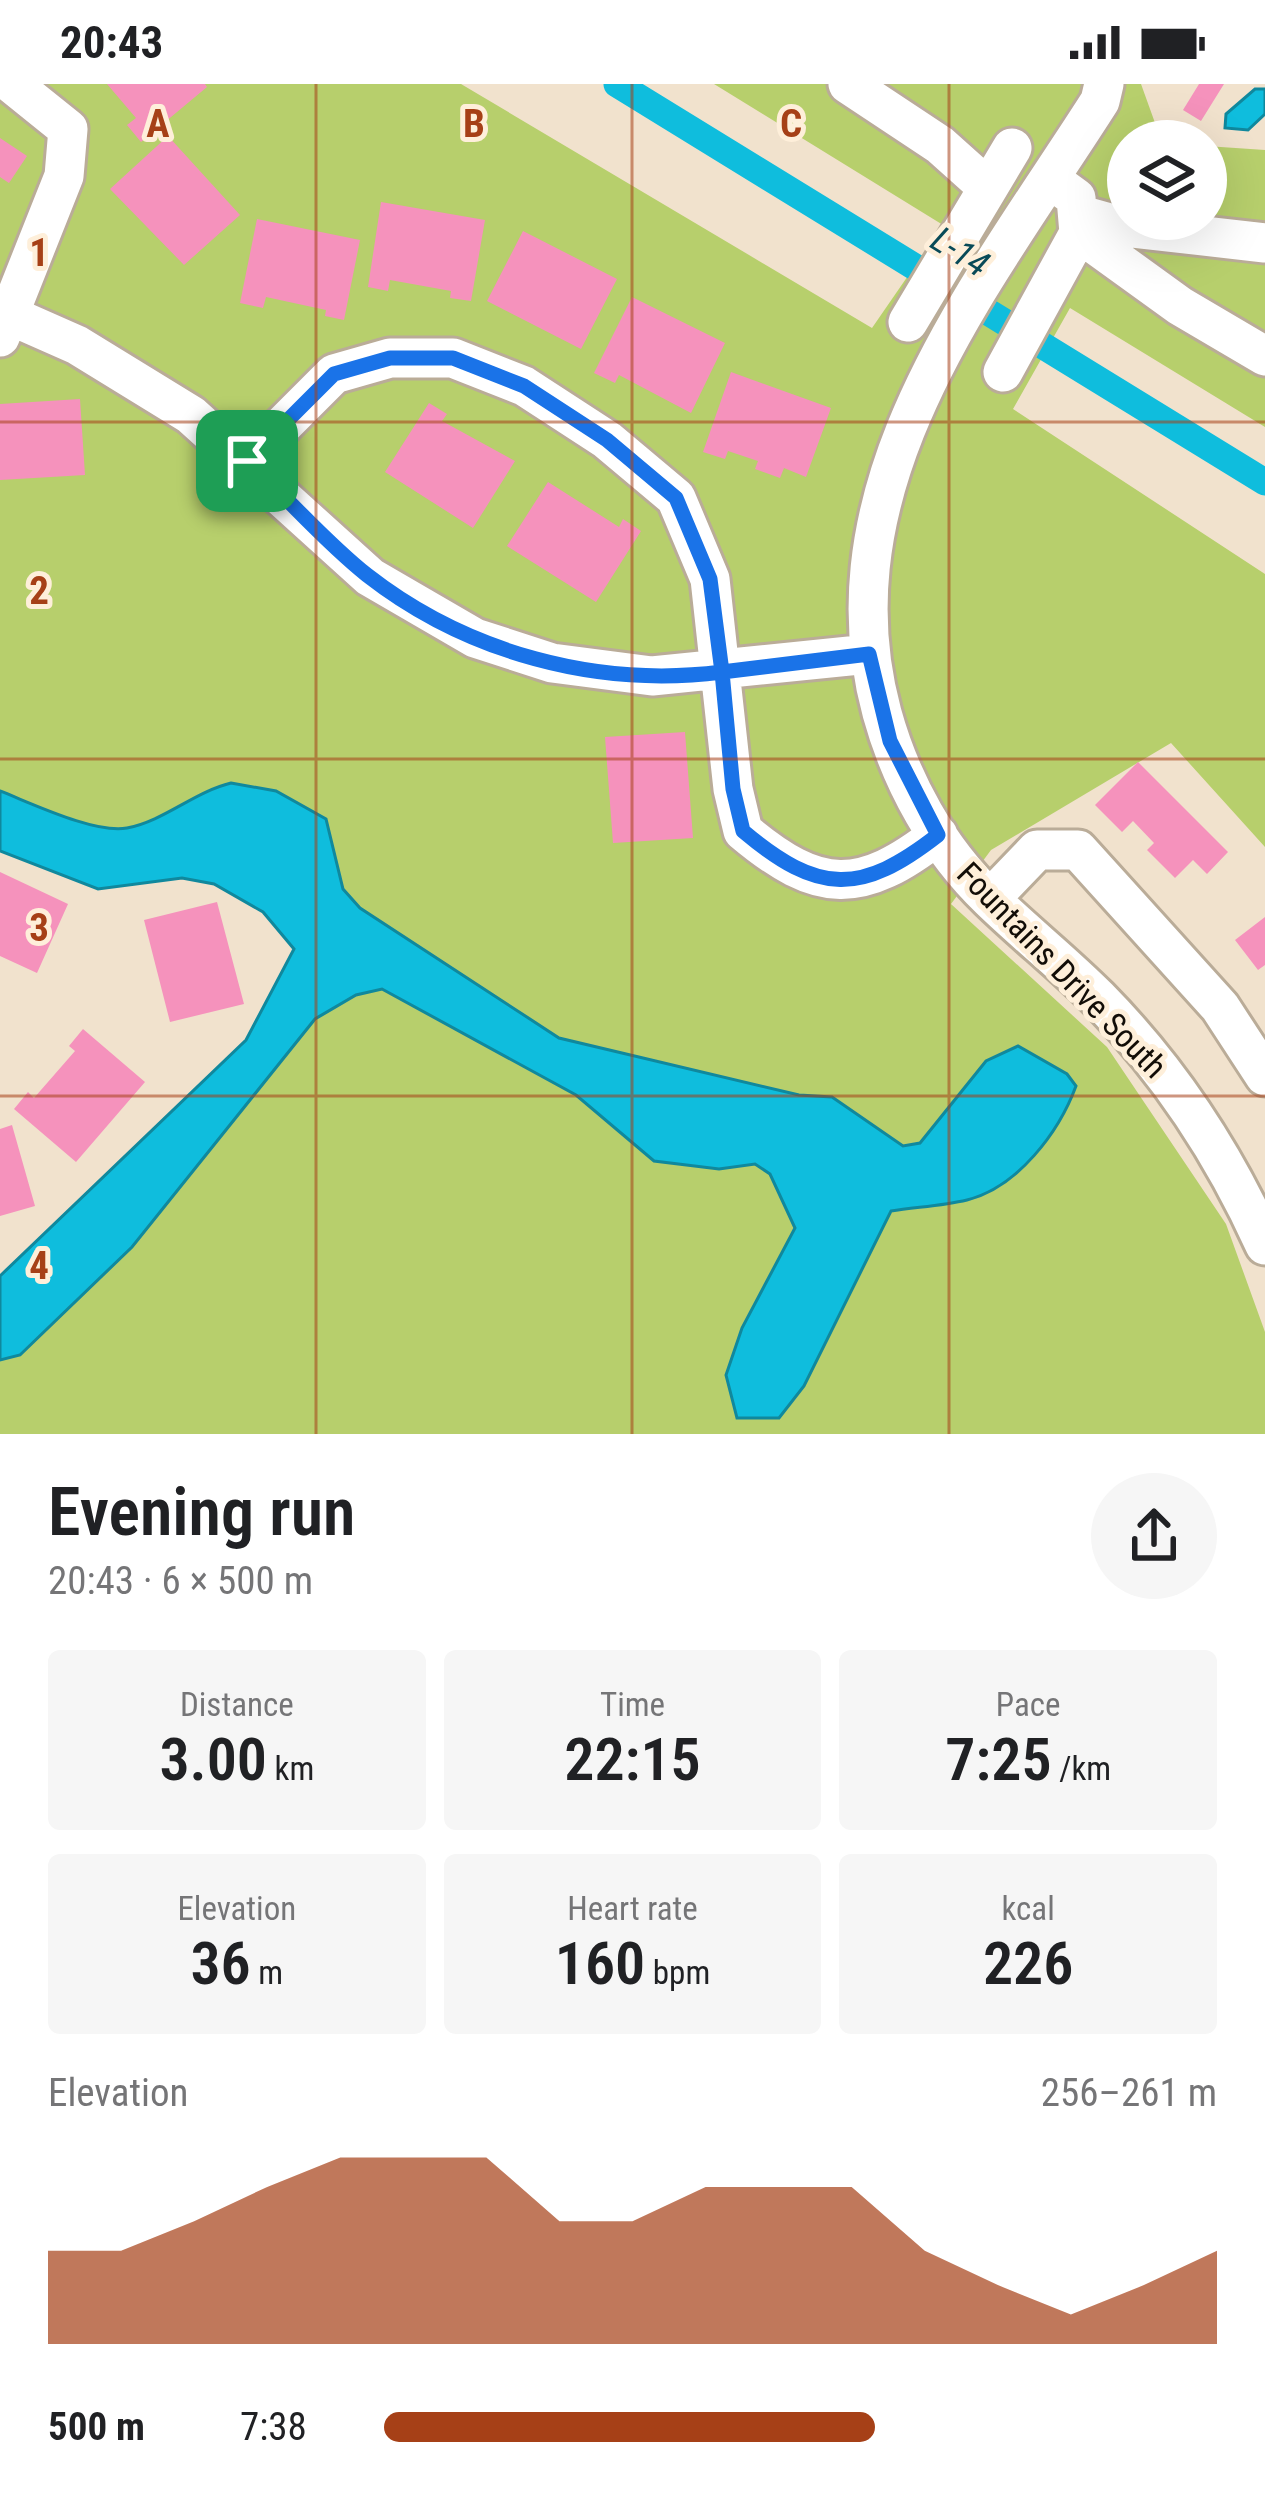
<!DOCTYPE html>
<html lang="en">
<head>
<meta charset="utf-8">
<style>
  :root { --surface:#fff; --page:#f6f6f6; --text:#202124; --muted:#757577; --accent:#a64017 }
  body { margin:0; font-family:"Roboto Condensed",sans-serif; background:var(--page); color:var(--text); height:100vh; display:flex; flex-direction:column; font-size:45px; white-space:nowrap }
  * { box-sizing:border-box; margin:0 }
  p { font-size:39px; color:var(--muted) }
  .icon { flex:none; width:66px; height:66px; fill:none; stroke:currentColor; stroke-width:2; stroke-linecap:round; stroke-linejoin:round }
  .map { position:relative; height:1350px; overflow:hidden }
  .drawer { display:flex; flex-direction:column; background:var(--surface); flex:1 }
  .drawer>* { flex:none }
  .fabs { position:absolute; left:1107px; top:36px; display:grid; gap:24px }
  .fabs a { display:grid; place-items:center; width:120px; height:120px; border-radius:50%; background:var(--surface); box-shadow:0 12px 48px #0002; font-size:60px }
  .pin { position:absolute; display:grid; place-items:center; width:102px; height:102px; color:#fff; margin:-51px; border-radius:24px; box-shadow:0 6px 18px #0006 }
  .round { display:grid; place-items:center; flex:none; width:126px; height:126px; border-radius:63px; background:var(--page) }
  .head { display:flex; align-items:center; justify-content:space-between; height:204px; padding:0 48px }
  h1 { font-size:66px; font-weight:600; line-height:90px }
  .stats { display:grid; grid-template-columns:repeat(3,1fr); gap:18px; height:204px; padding:12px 48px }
  .stats div { display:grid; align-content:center; border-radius:12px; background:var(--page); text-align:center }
  .stats b { font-size:60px; font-weight:600 }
  .stats small { font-size:33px; font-weight:400 }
  .stats p { font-size:33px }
  .chart { height:336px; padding:24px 48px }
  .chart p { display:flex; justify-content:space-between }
  .chart svg { width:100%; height:216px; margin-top:12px; fill:var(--accent); opacity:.7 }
  ul { padding:0 48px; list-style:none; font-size:39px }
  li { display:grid; grid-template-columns:192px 144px 1fr; align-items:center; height:90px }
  li i { height:30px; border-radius:15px; background:var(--accent) }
  .status { display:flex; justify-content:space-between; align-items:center; height:84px; padding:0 60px; background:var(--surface); direction:ltr }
  .status svg { height:33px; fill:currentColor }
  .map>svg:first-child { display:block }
  .green { fill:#b7cf6c }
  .water { fill:#0fbddd; stroke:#10889d; stroke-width:3 }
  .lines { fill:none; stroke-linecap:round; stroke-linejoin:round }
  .canal { stroke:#0fbddd; stroke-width:27 }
  .building { fill:#f592bc }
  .minor-casing { stroke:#baac98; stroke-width:45 }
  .minor { stroke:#fff; stroke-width:39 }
  .route-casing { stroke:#fff; stroke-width:24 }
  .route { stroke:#1a73e8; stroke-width:15 }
  .grid { fill:none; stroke:#a64017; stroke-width:3; stroke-opacity:0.55 }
  .labels { text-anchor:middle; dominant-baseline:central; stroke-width:10; stroke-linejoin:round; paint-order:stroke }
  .street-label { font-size:33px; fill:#120d07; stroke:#feefda }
  .water-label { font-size:36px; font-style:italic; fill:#084a57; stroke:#feefda }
  .grid-label { font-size:39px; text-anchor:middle; font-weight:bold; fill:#a64017; stroke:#feefda; stroke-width:10; stroke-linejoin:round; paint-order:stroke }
</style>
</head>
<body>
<div class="status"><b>20:43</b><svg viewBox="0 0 49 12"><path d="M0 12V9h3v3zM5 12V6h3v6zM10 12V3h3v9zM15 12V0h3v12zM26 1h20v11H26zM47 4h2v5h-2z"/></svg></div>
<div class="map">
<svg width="1265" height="1350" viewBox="0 0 1265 1350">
  <rect width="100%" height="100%" fill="#f1e2cd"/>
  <path class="green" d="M0,0H461L872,244L943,141L714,0H1141L1159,50L1186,57H1128V135H1206V62L1265,66V343L1070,224L1013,325L1265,490V763L1171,659L991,766L951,820L1107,963L1226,1140L1265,1248V1350H0V1192L246,956L294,865L263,828L214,800L182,794L98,805L0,767Z"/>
  <path class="water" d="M1255,5H1265V30L1248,46L1225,44L1226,30Z
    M231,699L276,707L326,735L343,805L360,824L559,954L799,1011L832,1013L903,1062L920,1059L986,977L1018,962L1067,990L1076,1002C1059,1048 1018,1103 967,1116C942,1122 916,1123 891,1127L804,1302L779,1334H737L726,1291L742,1244L795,1144L770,1090L755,1080L719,1085L654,1077L576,1011L382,905L356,911L315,935L132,1163L20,1271L0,1276V1192L246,956L294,865L263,828L214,800L182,794L98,805L0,767V707C31,719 95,750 127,744C164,737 194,708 231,699Z"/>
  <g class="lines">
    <path class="canal" d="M617,0L1265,398"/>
  </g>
  <path class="building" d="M107,0H205L207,3L141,58L127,41L136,34Z
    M1199,0H1224L1201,37L1183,26Z
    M168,52L240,131L184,181L110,105Z
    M0,54L27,72L9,99L0,93Z
    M381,118L485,136L471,217L450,214L451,207L390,196L388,207L368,203Z
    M257,135L360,156L344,236L325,232L326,226L266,213L263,224L240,219Z
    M523,147L617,195L581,265L487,217Z
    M632,213L725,259L691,329L619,291L615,299L594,289Z
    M731,288L831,324L806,393L784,384L780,394L755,385L758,377L728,367L725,375L703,368Z
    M80,315L85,391L0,396V320Z
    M429,319L447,330L442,337L515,377L473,444L385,388Z
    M548,398L619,443L623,435L641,447L596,518L507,462Z
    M685,648L693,754L613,759L605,653Z
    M1138,678L1228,768L1207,790L1193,776L1175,794L1147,766L1154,759L1133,737L1122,748L1095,721Z
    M0,788L68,820L37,889L0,872Z
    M217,818L244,920L170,938L144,836Z
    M1265,833V881L1258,886L1235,856Z
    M83,945L145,998L76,1078L14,1025L28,1008L34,1014L75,967L69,962Z
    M12,1041L35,1122L0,1132V1045Z"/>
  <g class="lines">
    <g class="minor-casing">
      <path id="minor" d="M848,0L940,61L988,104
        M1104,0L1100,17C983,201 819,397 882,629C901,698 938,765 990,815C1025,849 1063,879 1098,914C1168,985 1224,1070 1265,1161
        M1081,131L1124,143L1265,159
        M1079,149L1180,222L1265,272
        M0,227L77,261L191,331L370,493L475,554L552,579L652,592L869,570
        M908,238L1012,64
        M0,253L64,92L68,45L12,0
        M1003,288L1079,149L1076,114L1050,95
        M247,377L334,290L390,274H453L524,302L607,356L676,414L710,495L733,705L743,747C819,811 861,811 938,751
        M990,815L1037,766H1078L1220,923L1265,992"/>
    </g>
    <use href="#minor" class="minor"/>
  </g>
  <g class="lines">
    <g class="route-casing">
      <path id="route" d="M247,377C288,414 324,457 367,491C467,569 597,604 722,588L733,705L743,747C819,811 861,811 938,751L890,657L869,570L722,588L710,495L676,414L607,356L524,302L453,274H390L334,290L247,377"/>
    </g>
    <use href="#route" class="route"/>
  </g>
  <path class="grid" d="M316,0V1350M632,0V1350M949,0V1350M0,338H1265M0,675H1265M0,1012H1265"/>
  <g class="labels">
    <g class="street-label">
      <text transform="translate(1062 886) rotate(46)">Fountains Drive South</text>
    </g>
    <g class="water-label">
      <text transform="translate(960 168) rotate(32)">L-14</text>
    </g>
  </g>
  <g class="grid-label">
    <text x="158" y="53">A</text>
    <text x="474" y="53">B</text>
    <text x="791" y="53">C</text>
    <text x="39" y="182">1</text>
    <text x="39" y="520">2</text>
    <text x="39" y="857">3</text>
    <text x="39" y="1195">4</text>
  </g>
</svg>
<div class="fabs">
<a><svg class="icon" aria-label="layers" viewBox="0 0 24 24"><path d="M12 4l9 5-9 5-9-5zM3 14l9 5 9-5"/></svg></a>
</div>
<div class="pin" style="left:247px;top:377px;background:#1e9e55"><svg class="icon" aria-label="arrive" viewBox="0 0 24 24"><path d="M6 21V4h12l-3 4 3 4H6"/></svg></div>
</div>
<section class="drawer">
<div class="head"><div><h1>Evening run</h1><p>20:43 · 6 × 500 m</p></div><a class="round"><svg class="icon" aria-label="share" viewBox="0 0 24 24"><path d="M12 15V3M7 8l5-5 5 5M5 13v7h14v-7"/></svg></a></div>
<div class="stats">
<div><p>Distance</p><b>3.00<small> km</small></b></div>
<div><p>Time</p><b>22:15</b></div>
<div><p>Pace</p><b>7:25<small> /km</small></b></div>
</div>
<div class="stats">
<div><p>Elevation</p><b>36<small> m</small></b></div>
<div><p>Heart rate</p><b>160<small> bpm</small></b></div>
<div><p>kcal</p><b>226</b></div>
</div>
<div class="chart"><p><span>Elevation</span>256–261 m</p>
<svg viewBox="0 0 160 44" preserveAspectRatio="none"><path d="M0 44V25L10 25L20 19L30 12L40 6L50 6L60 6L70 19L80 19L90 12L100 12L110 12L120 25L130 32L140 38L150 32L160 25V44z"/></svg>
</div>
<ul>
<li><b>500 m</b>7:38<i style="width:59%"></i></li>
</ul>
</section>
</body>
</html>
